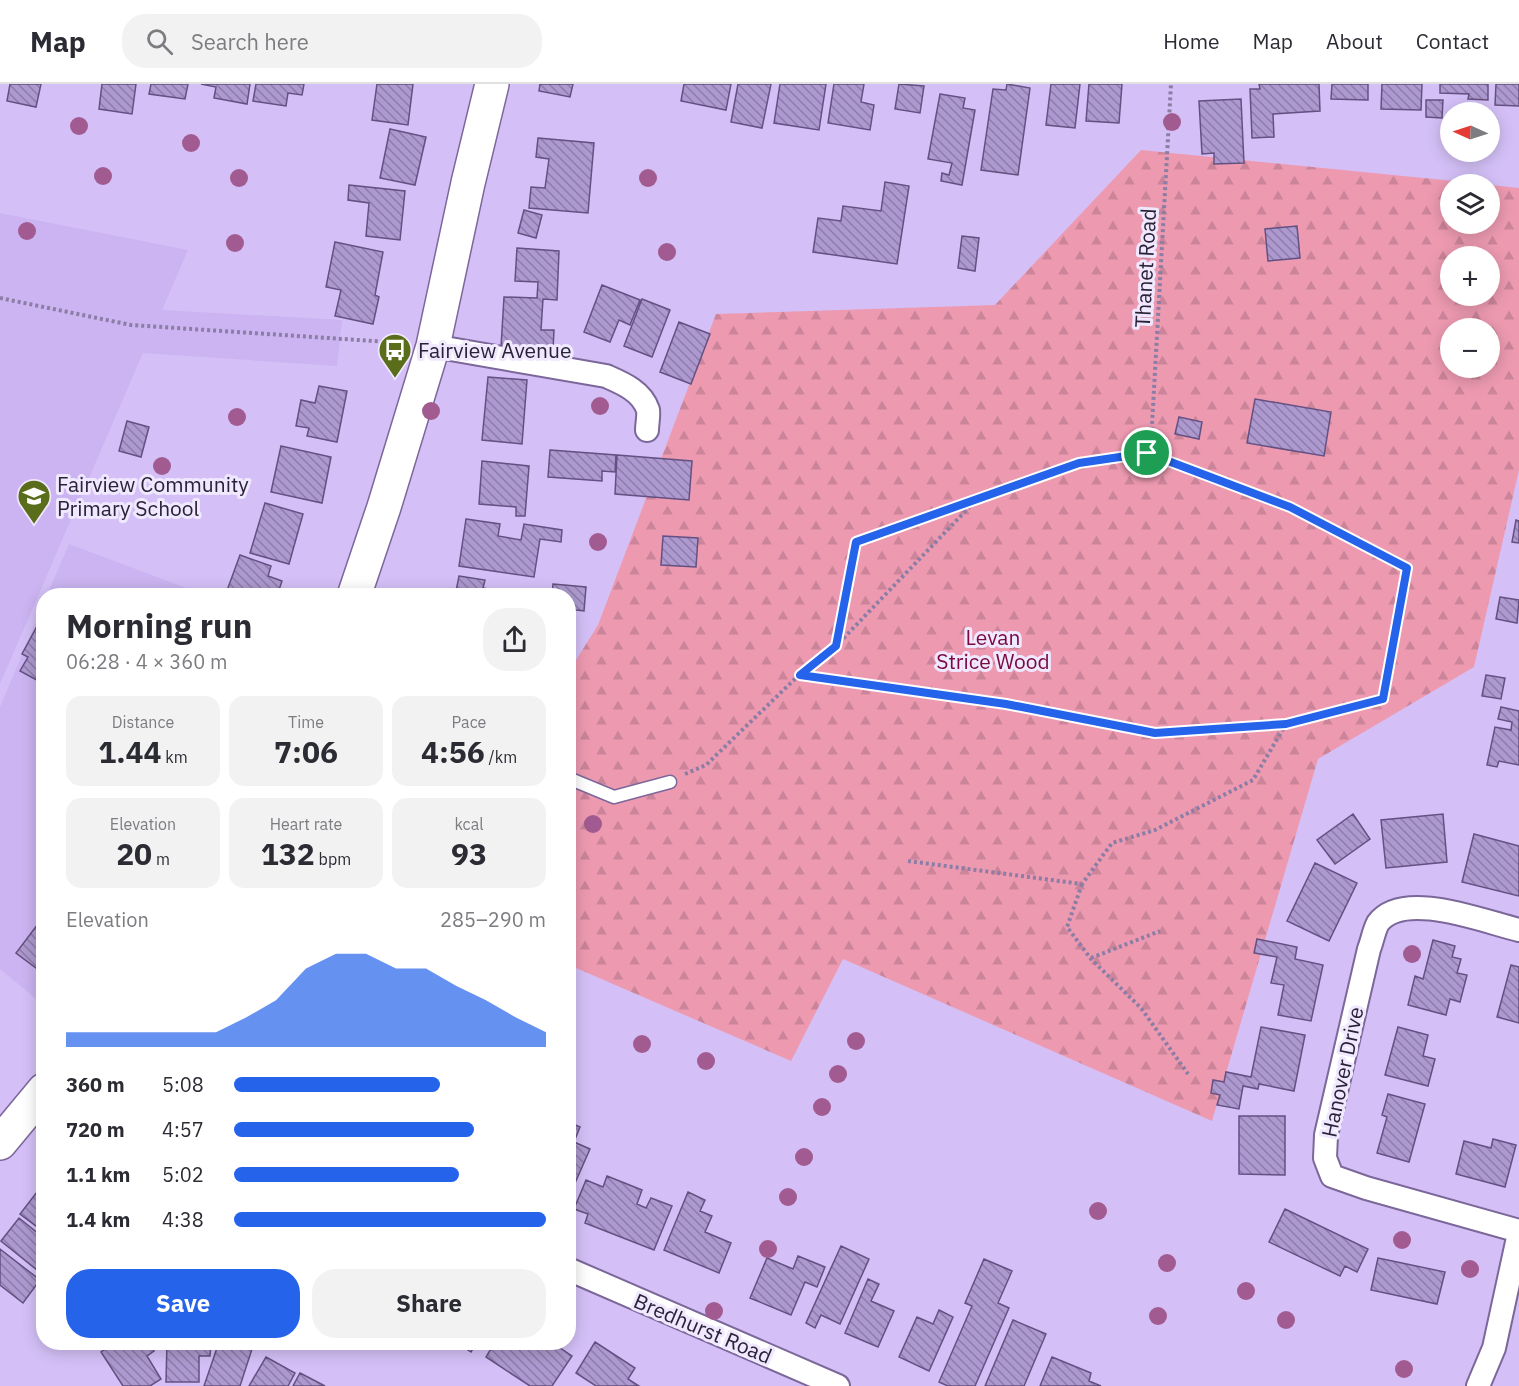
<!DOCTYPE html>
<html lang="en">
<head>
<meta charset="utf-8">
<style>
  :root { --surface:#fff; --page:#f2f2f3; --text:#2b2b33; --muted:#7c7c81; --line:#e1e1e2; --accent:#2563eb }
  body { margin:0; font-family:"IBM Plex Sans",sans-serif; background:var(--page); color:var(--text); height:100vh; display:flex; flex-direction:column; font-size:22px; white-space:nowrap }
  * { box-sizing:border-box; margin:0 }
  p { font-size:20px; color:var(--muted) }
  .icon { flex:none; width:33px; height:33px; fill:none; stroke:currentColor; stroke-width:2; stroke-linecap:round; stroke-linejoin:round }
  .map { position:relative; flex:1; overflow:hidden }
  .sheet { position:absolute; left:36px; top:504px; width:540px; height:762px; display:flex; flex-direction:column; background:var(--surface); border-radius:24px; box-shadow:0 3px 15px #0003 }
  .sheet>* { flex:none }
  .needle { width:39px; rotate:273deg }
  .tools { position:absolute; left:1440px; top:18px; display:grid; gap:12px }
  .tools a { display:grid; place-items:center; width:60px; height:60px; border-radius:50%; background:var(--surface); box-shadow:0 3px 15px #0003; font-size:30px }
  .pin { position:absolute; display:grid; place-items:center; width:51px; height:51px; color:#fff; margin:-26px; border:3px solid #fff; border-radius:50%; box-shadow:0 2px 6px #0007 }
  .round { display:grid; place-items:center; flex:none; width:63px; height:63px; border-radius:24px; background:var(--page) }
  .overview { display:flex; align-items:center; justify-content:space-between; height:102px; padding:0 30px }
  h1 { font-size:33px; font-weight:700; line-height:45px }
  .figures { display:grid; grid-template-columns:repeat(3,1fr); gap:9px; height:102px; padding:6px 30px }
  .figures div { display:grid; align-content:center; border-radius:15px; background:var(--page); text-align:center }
  .figures b { font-size:30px; font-weight:700 }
  .figures small { font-size:16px; font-weight:400 }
  .figures p { font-size:16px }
  .chart { height:168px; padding:12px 30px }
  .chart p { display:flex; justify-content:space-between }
  .chart svg { width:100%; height:108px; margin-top:6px; fill:var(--accent); opacity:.7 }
  .primary-button { display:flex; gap:12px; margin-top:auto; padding:12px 30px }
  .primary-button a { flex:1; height:69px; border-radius:24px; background:var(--accent); color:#fff; font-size:24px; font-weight:700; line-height:69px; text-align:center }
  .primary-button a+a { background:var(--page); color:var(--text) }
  ul { padding:0 30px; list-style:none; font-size:20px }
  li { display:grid; grid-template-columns:96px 72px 1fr; align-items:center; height:45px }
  li i { height:15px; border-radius:8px; background:var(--accent) }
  header { display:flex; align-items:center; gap:36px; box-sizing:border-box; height:84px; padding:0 30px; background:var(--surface); border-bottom:2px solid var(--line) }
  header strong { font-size:28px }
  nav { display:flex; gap:33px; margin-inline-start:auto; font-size:21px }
  .search { width:420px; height:54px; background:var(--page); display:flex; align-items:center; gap:15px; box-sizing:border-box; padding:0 21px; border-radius:24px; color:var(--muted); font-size:22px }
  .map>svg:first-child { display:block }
  .built { fill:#cbb4f1 }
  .forest { fill:url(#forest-firs); fill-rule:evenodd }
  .building { fill:url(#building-back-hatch); stroke:#645081; stroke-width:1.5 }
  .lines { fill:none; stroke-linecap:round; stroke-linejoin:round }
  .lane-casing { stroke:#7b6799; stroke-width:15 }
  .street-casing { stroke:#7b6799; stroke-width:26 }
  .secondary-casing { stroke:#7b6799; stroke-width:36 }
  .path { stroke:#8c7da5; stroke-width:4; stroke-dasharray:3 3; stroke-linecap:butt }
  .lane { stroke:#fff; stroke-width:12 }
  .street { stroke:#fff; stroke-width:22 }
  .secondary { stroke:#fff; stroke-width:33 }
  .tree { fill:#a25b90 }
  .route-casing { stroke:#fff; stroke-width:12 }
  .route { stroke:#2563eb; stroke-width:8 }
  .labels { text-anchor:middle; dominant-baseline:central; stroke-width:6; stroke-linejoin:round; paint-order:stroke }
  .street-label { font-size:21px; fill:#2a2236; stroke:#f0e8fe }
  .poi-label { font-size:21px; fill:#2a2236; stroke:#f0e8fe; text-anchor:start }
  .park-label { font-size:21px; fill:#79093c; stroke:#f0e8fe }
</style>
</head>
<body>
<header>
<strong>Map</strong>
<div class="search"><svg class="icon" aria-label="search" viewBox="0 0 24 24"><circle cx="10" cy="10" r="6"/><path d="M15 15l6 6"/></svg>Search here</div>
<nav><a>Home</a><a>Map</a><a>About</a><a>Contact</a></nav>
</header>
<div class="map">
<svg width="1519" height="1302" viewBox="0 0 1519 1302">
  <defs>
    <pattern id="forest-firs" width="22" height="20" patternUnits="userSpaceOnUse" patternTransform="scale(1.5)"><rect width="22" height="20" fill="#ed9ab1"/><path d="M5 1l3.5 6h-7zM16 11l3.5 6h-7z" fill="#cb8499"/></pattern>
    <pattern id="building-back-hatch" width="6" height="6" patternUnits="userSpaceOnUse" patternTransform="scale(1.5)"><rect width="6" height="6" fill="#ad99cf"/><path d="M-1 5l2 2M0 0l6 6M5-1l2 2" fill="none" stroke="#8d7ca9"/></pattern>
  </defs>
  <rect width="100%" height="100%" fill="#d4c0f7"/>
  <path class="built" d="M0,129L188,166L162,226L342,236L337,282L143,269L0,600Z
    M69,460L205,511H47Z
    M43,521V905L36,915L0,885V623Z"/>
  <path class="forest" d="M1141,66L1484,100H1450V140H1490V101L1519,104V386L1474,583L1318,675L1212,1037L843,875L791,977L569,881L568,589L598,541L716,230L995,221ZM1450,172H1490V212H1450ZM1450,244H1490V284H1450Z"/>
  <path class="building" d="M10,0H41L36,23L7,17Z
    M102,0H136L132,30L99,25Z
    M151,0H188L185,15L149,10Z
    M201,0H250L247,20L214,14L216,3Z
    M256,0H304L302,11L288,9L286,22L253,17Z
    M377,0H413L408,41L372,36Z
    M540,0H573L570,13L539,7Z
    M684,0H731L726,26L681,17Z
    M738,0H771L762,44L731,38Z
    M780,0H826L819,46L774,39Z
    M834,0H864L861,18L874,21L870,46L828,39Z
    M899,0L924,2L920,29L895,25Z
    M1007,0L1030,4L1018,91L981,86L993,5L1006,6Z
    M1051,0H1080L1075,44L1046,41Z
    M1089,0H1122L1119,39L1086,37Z
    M1259,0H1319L1320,27L1273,30L1274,53L1252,54L1250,5H1260Z
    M1332,0H1368V16L1331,15Z
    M1382,0H1422L1421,26L1381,25Z
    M1440,0H1488V16L1468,15L1469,10L1440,9Z
    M1496,0H1519V22L1495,21Z
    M940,10L965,14L963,24L975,26L962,101L941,97L942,89L949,91L952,79L928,75Z
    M1241,15L1244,79L1214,80V69L1202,70L1199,17Z
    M1426,16H1443L1442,34L1426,33Z
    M390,45L426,53L415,101L380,94Z
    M538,54L594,59L588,129L529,124L531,103L545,104L549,75L536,73Z
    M885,98L909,102L897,180L813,168L818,134L841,137L843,122L881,127Z
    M349,101L405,107L400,156L366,152L369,119L348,116Z
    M524,126L542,131L536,154L518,149Z
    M1297,142L1300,174L1268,177L1265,145Z
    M962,152L979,154L975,187L958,184Z
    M335,158L383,168L375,211L379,213L373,240L335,232L341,206L326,203Z
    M517,164L559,167L557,216L543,215L541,246H554L553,266L501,263L504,213L537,214L538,198L515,197Z
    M602,201L640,216L630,241L619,236L610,258L584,248Z
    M642,215L670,226L652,273L624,262Z
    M679,238L710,250L691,300L660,288Z
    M488,293L527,296L522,360L482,356Z
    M319,302L347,307L337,358L307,352L309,344L296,342L301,316L315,319Z
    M1255,315L1331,328L1324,372L1247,359Z
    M1179,333L1202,338L1199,355L1175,350Z
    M127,337L149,343L141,373L119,367Z
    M281,362L331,373L322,419L271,408Z
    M550,366L616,371L615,388L602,387V397L548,393Z
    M617,371L692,377L689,416L615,410Z
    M482,377L529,382L525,432H516V423L479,420Z
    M265,419L303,430L289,480L250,469Z
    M466,435L500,440L498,452L521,456L524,440L562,446L561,458L540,455L534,493L459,482Z
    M1516,436L1519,437V459L1512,458Z
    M663,452L698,454L696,483L661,481Z
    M240,471L271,482L268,492L282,497L277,512H225Z
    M459,492L485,496L483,504L514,510L513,512H455Z
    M553,500L586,503L584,527L568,525V512H552Z
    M1500,513L1519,516L1517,539L1496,535Z
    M42,533L44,534V600L20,587L28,573L22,570Z
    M1486,591L1505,594L1501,615L1482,612Z
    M1501,623L1519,627V681L1499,677L1497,683L1487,681L1495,643L1511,646L1512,638L1498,635Z
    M1353,730L1370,755L1335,780L1317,756Z
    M1443,730L1447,778L1386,784L1381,736Z
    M1474,750L1519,762V812L1462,798Z
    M1315,779L1357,799L1329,857L1287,837Z
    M44,832V890L16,869Z
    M1257,855L1297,863L1295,875L1323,881L1311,937L1278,931L1284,901L1271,899L1277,873L1254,869Z
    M1433,856L1455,862L1452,873L1461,875L1457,889L1467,891L1460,918L1450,915L1446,931L1408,921L1415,892L1423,895Z
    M1511,881L1519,883V939L1497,933Z
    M1261,943L1305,951L1294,1007L1259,1000L1258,1005L1243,1002L1239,1025L1217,1021L1220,1011L1211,1009L1213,996L1224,998L1226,988L1251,993Z
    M1398,943L1428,951L1423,972L1435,975L1428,1002L1385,991Z
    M1388,1010L1425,1020L1409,1078L1377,1069L1387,1033L1382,1031Z
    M1239,1032H1285V1091L1239,1090Z
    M568,1038L580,1043L574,1058L590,1065L568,1115Z
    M1493,1055L1516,1061L1505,1103L1456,1090L1464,1057L1491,1064Z
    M607,1092L642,1106L637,1120L646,1124L651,1114L672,1122L654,1166L585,1139L588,1130L574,1125L586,1096L603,1103Z
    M37,1108L44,1113V1148L20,1130Z
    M688,1108L705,1116L700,1127L712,1132L705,1148L731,1159L719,1189L664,1166Z
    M1285,1125L1368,1165L1357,1188L1345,1182L1340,1192L1269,1158Z
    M19,1134L44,1154L42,1190L1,1157Z
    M841,1162L869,1175L840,1240L821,1231L815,1244L806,1239Z
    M0,1165L40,1196L23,1219L0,1201Z
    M798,1172L825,1183L817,1203L805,1198L791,1231L750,1214L767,1174L793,1185Z
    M1378,1174L1445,1188L1437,1220L1371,1206Z
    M984,1175L1012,1187L998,1219L1009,1224L975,1302H948L939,1298L972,1222L965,1219Z
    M868,1195L879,1200L871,1217L894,1227L878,1263L845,1249Z
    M939,1226L953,1233L929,1287L899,1273L917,1233L933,1240Z
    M1013,1236L1046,1250L1024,1302H985Z
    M115,1258H148L154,1267L147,1272L161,1295L150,1302H123L101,1268Z
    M167,1258H211L210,1272H199V1298H166Z
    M219,1258H243L253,1262L240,1302H204Z
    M456,1258H477L471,1268Z
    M495,1258H551L572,1272L552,1302H530L486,1273Z
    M595,1258L635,1284L628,1295L639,1302H596L576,1289Z
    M266,1273L295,1289L288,1302H249Z
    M1052,1273L1091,1289L1089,1297L1101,1302H1040Z
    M300,1289L325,1302H293Z"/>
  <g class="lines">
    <g class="lane-casing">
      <path id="lane" d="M568,694L614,713L670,698"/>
    </g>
    <g class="street-casing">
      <path id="street" d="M433,262L606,292C622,299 642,307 648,326C649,332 647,340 647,346
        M1519,846C1485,838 1403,805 1378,839C1374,846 1372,858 1369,865L1326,1051L1325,1074L1332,1092L1366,1104L1519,1147
        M568,1185L838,1302
        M1478,1302L1494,1264L1519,1149"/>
    </g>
    <g class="secondary-casing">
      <path id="secondary" d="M354,512L384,423L433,262L468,99L492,0
        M0,1059L44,1006"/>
    </g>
    <path class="path" d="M0,214L131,241L404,259
      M1147,369L1151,359L1171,0
      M836,561L856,458L974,416
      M685,690L706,681L799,591L836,562L977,415L1079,379L1147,369L1290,423L1407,484L1383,615L1286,640L1155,649L1006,620L799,591
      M908,777L1082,800L1112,759L1155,746L1253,696L1286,640
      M1082,800L1067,843L1091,875L1141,924L1188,990
      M1091,874L1160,847"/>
    <use href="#lane" class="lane"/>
    <use href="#street" class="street"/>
    <use href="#secondary" class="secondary"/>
  </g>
  <g class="tree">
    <circle cx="1172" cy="38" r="9"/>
    <circle cx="79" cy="42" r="9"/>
    <circle cx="191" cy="59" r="9"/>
    <circle cx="103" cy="92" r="9"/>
    <circle cx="239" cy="94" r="9"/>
    <circle cx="648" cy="94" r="9"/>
    <circle cx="27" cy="147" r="9"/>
    <circle cx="235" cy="159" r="9"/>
    <circle cx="667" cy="168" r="9"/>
    <circle cx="600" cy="322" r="9"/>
    <circle cx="431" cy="327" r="9"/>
    <circle cx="237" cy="333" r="9"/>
    <circle cx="162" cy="382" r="9"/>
    <circle cx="598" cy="458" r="9"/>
    <circle cx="593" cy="740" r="9"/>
    <circle cx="1412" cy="870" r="9"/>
    <circle cx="856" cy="957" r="9"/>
    <circle cx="642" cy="960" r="9"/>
    <circle cx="706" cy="977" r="9"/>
    <circle cx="838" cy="990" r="9"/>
    <circle cx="822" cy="1023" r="9"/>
    <circle cx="804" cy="1073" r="9"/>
    <circle cx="788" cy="1113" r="9"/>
    <circle cx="1098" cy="1127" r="9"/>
    <circle cx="1402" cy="1156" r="9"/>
    <circle cx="768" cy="1165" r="9"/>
    <circle cx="1167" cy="1179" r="9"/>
    <circle cx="1470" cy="1185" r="9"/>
    <circle cx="1246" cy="1207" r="9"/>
    <circle cx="714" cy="1227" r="9"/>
    <circle cx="1158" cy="1232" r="9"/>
    <circle cx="1286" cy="1236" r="9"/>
    <circle cx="1404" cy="1285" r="9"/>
  </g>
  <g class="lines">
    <g class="route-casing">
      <path id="route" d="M1147,369L1290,423L1407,484L1383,615L1286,640L1155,649L1006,620L800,591L836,562L856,458L1079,379Z"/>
    </g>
    <use href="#route" class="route"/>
  </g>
  <defs>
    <g id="bus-pin" transform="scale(1.725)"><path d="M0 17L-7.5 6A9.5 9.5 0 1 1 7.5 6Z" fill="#5a6d1a" stroke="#f0e8fe"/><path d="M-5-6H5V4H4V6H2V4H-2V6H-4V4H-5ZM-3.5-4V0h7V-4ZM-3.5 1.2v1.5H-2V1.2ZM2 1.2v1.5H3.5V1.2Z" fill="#fff"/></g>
    <g id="school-pin" transform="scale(1.725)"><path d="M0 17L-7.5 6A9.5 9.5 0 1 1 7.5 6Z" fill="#5a6d1a" stroke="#f0e8fe"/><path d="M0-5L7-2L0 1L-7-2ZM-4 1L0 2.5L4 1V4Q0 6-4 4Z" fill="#fff"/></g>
  </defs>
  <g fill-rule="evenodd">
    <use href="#bus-pin" x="395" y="266"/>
    <use href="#school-pin" x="34" y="412"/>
  </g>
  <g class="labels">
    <g class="street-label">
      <text transform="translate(1145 184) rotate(-87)">Thanet Road</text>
      <text transform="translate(1342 988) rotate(-78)">Hanover Drive</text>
      <text transform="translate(703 1244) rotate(23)">Bredhurst Road</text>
    </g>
    <g class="poi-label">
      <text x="418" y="266">Fairview Avenue</text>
      <text x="57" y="400">Fairview Community<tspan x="57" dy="24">Primary School</tspan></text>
    </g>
    <g class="park-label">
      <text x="993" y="553">Levan<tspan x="993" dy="24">Strice Wood</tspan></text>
    </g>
  </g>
</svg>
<div class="tools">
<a><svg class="needle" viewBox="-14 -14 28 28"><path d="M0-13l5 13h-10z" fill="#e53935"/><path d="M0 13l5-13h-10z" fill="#7c7c81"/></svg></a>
<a><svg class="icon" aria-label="layers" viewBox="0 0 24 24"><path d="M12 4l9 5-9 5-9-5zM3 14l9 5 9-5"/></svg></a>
<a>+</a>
<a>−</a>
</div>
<div class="pin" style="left:1147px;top:369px;background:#1e9e55"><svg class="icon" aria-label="arrive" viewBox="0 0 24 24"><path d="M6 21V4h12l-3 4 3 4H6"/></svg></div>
<section class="sheet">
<div class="overview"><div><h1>Morning run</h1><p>06:28 · 4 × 360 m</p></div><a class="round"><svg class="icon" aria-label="share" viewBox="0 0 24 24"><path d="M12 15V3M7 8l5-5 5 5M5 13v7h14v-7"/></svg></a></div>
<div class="figures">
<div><p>Distance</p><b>1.44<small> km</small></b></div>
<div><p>Time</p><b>7:06</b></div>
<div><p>Pace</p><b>4:56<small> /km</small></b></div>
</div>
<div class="figures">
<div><p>Elevation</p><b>20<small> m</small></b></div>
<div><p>Heart rate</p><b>132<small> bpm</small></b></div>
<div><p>kcal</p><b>93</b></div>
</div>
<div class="chart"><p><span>Elevation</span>285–290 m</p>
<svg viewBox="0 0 160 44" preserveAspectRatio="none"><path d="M0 44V38L10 38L20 38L30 38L40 38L50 38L60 32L70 25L80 12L90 6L100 6L110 12L120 12L130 19L140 25L150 32L160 38V44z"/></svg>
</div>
<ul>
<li><b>360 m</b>5:08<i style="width:66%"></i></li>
<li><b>720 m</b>4:57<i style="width:77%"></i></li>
<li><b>1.1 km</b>5:02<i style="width:72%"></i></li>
<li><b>1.4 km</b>4:38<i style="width:100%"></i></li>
</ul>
<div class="primary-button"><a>Save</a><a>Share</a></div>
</section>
</div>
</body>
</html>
